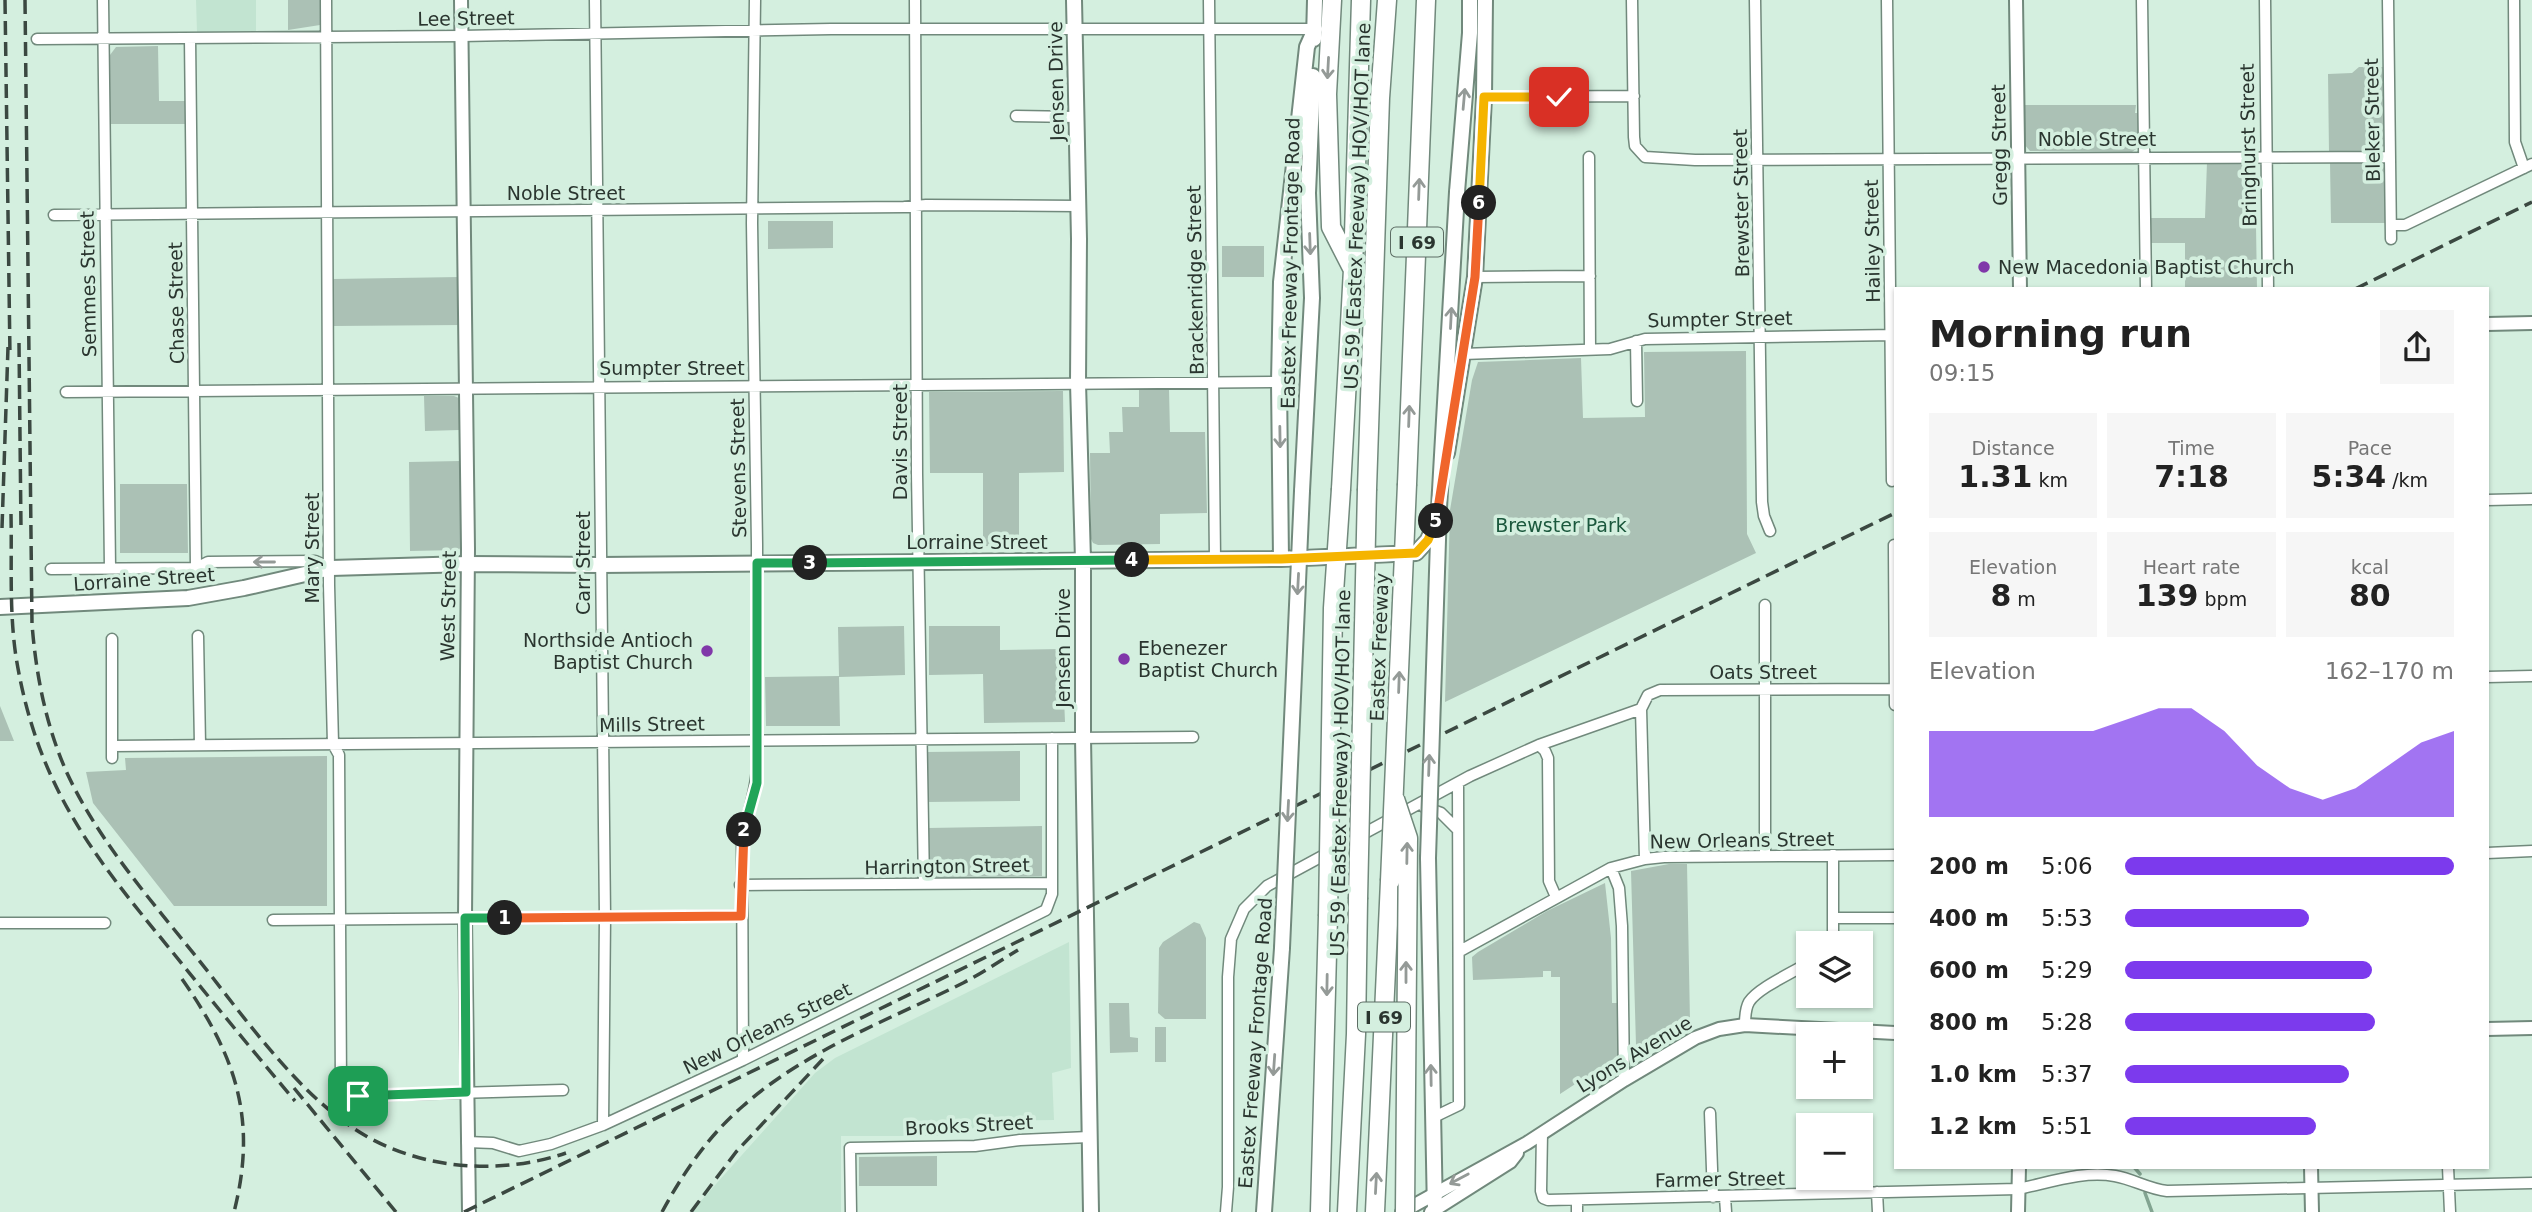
<!DOCTYPE html>
<html lang="en">
<head>
<meta charset="utf-8">
<style>
  :root { --surface:#fff; --page:#f6f6f6; --text:#222; --muted:#767676; --accent:#7c3aed }
  body { margin:0; font-family:"DejaVu Sans",sans-serif; background:var(--page); color:var(--text); height:100vh; display:flex; flex-direction:column; font-size:26px; white-space:nowrap }
  * { box-sizing:border-box; margin:0 }
  p { font-size:23px; color:var(--muted) }
  .icon { flex:none; width:38px; height:38px; fill:none; stroke:currentColor; stroke-width:2; stroke-linecap:round; stroke-linejoin:round }
  .map { position:relative; flex:1; overflow:hidden }
  .drawer { position:absolute; left:1894px; top:287px; width:595px; height:882px; display:flex; flex-direction:column; background:var(--surface); border-radius:0px; box-shadow:0 2px 5px #0004 }
  .drawer>* { flex:none }
  .buttons { position:absolute; left:1796px; top:931px; display:grid; gap:14px }
  .buttons a { display:grid; place-items:center; width:77px; height:77px; border-radius:0px; background:var(--surface); box-shadow:0 2px 5px #0004; font-size:35px }
  .pin { position:absolute; display:grid; place-items:center; width:60px; height:60px; color:#fff; margin:-30px; border-radius:14px; box-shadow:0 4px 10px #0006 }
  .km { position:absolute; width:35px; height:35px; margin:-18px; border-radius:50%; background:#222; color:#fff; font-size:19px; line-height:35px; text-align:center }
  .round { display:grid; place-items:center; flex:none; width:74px; height:74px; border-radius:0px; background:var(--page) }
  .overview { display:flex; align-items:center; justify-content:space-between; height:119px; padding:0 35px }
  h1 { font-size:38px; font-weight:700; line-height:52px }
  .figures { display:grid; grid-template-columns:repeat(3,1fr); gap:10px; height:119px; padding:7px 35px }
  .figures div { display:grid; align-content:center; border-radius:0px; background:var(--page); text-align:center }
  .figures b { font-size:30px; font-weight:700 }
  .figures small { font-size:19px; font-weight:400 }
  .figures p { font-size:19px }
  .chart { height:196px; padding:14px 35px }
  .chart p { display:flex; justify-content:space-between }
  .chart svg { width:100%; height:126px; margin-top:7px; fill:var(--accent); opacity:.7 }
  ul { padding:0 35px; list-style:none; font-size:23px }
  li { display:grid; grid-template-columns:112px 84px 1fr; align-items:center; height:52px }
  li i { height:18px; border-radius:9px; background:var(--accent) }
  .map>svg:first-child { display:block }
  .built { fill:#c2e4d1 }
  .green { fill:#abc1b5 }
  .lines { fill:none; stroke-linecap:round; stroke-linejoin:round }
  .stream { stroke:#82a491; stroke-width:3.5 }
  .minor-casing { stroke:#71897c; stroke-width:13 }
  .tertiary-casing { stroke:#71897c; stroke-width:16 }
  .secondary-casing { stroke:#71897c; stroke-width:18 }
  .motorway-casing { stroke:#71897c; stroke-width:21 }
  .minor { stroke:#fff; stroke-width:10 }
  .tertiary { stroke:#fff; stroke-width:12 }
  .secondary { stroke:#fff; stroke-width:14 }
  .motorway { stroke:#fff; stroke-width:18 }
  .rail { stroke:#3b4841; stroke-width:3.5; stroke-dasharray:14 7; stroke-linecap:butt }
  .secondary-bridge-casing { stroke:#71897c; stroke-width:18; stroke-linecap:butt }
  .motorway-bridge-casing { stroke:#71897c; stroke-width:21; stroke-linecap:butt }
  .secondary-bridge { stroke:#fff; stroke-width:14 }
  .motorway-bridge { stroke:#fff; stroke-width:18 }
  .oneway { stroke:#949a97 }
  .split-1-casing { stroke:#fff; stroke-width:14 }
  .split-2-casing { stroke:#fff; stroke-width:14 }
  .split-3-casing { stroke:#fff; stroke-width:14 }
  .split-4-casing { stroke:#fff; stroke-width:14 }
  .split-5-casing { stroke:#fff; stroke-width:14 }
  .split-6-casing { stroke:#fff; stroke-width:14 }
  .split-7-casing { stroke:#fff; stroke-width:14 }
  .split-1 { stroke:#22a559; stroke-width:9 }
  .split-2 { stroke:#f0652b; stroke-width:9 }
  .split-3 { stroke:#22a559; stroke-width:9 }
  .split-4 { stroke:#22a559; stroke-width:9 }
  .split-5 { stroke:#f5b400; stroke-width:9 }
  .split-6 { stroke:#f0652b; stroke-width:9 }
  .split-7 { stroke:#f5b400; stroke-width:9 }
  .poi-dot { fill:#8037a9; stroke:#d4efdf; stroke-width:2.5 }
  .labels { text-anchor:middle; dominant-baseline:central; stroke-width:7; stroke-linejoin:round; paint-order:stroke }
  .shield { fill:#d4efdf; stroke:#5d6d64; stroke-width:2 }
  .shield-label { font-size:18px; font-weight:bold; fill:#2a352f }
  .street-label { font-size:19px; fill:#2a352f; stroke:#d4efdf }
  .poi-label { font-size:19px; fill:#2a352f; stroke:#d4efdf; text-anchor:start }
  .park-label { font-size:19px; fill:#1b583d; stroke:#d4efdf }
</style>
</head>
<body>
<div class="map">
<svg width="2532" height="1212" viewBox="0 0 2532 1212">
  <rect width="100%" height="100%" fill="#d4efdf"/>
  <path class="built" d="M196,0H256V32H197Z
    M1069,942L1071,1068L1052,1073L1054,1120L989,1121L967,1131L953,1132L946,1136H841V1212H691L815,1073L835,1058Z"/>
  <path class="green" d="M288,0H321L320,25L288,30Z
    M158,46L159,101H187L186,124H109L110,55L116,47Z
    M2359,67H2383L2384,146L2376,153H2329L2328,74L2352,73Z
    M2023,105H2136L2135,113H2139L2140,146L2132,152L2030,151L2024,144Z
    M2207,162H2255L2257,289H2185V243H2150V218H2205Z
    M2330,162H2380L2384,165L2386,223H2331Z
    M768,221H833V248L768,249Z
    M1222,246H1264V277H1222Z
    M460,277L461,325L334,326L333,279Z
    M1746,351L1747,534L1756,553L1445,702L1450,510L1472,380L1478,362L1581,358L1583,418L1645,417L1644,352Z
    M1139,390H1169L1170,432H1205L1207,513L1160,514V544L1098,545L1093,543L1091,539L1090,453H1110L1109,432H1123L1122,407H1139Z
    M1063,391L1064,472L1019,473V547L983,546V473H930L929,392Z
    M424,396H454L459,398V430L425,431Z
    M460,461L461,546L459,550L410,551L409,462Z
    M120,484H187L188,553H120Z
    M904,626L905,675L839,677L840,726H766L765,677L839,676L838,627Z
    M929,626H1000V650L1062,649L1065,722L984,723L983,674L929,675Z
    M0,706L14,741H0Z
    M1020,751V801L927,802L926,752Z
    M327,756V906H174L93,803L86,772L126,770L125,758Z
    M1042,826V876L931,877L928,873V828Z
    M1669,864H1687L1690,1021C1674,1031 1655,1048 1636,1045L1631,871Z
    M1605,883L1611,938L1612,1003H1617L1618,1056L1560,1094V977H1551V971H1543V977L1473,980L1472,957L1478,952L1547,911Z
    M1194,922L1200,924L1206,938V1019H1165L1158,1013L1159,948L1163,942Z
    M1109,1003H1129L1130,1037L1138,1038V1052L1110,1053Z
    M1155,1027H1166V1062H1155Z
    M937,1156V1186H859V1157Z"/>
  <g class="lines">
    <path class="stream" d="M2134,1167L2140,1174
      M2145,1193L2152,1212"/>
    <g class="minor-casing">
      <path id="minor" d="M103,0L110,568
        M326,0L329,585L333,744L339,755L341,1086L345,1093L351,1096L563,1090
        M595,0L605,917L603,1125
        M915,0L917,474L924,884
        M1209,0L1215,559
        M1632,0L1634,137L1635,146L1645,157L1695,160L2389,157
        M1755,0L1762,502L1764,516L1770,531
        M1887,0L1892,481
        M2142,0L2146,289
        M2265,0L2268,289
        M2388,0L2391,239
        M2514,0L2515,142L2524,168
        M190,38L196,568
        M37,39L462,36L831,29H1315
        M1484,97L1634,96
        M1016,116L1076,117
        M1589,157L1590,350
        M54,215L904,207L926,205L1078,206
        M2391,225H2405L2532,164
        M1475,277L1590,276
        M1636,341L1637,401
        M1463,354L1610,349L1645,339L1895,335
        M66,392L1279,382
        M2487,500L2532,499
        M1894,545L1895,705
        M51,569L196,568L208,562L315,561L331,568
        M1765,605V855
        M198,636L200,745
        M112,639V758
        M2487,677L2532,676
        M1641,709L1648,695L1660,690L1895,689
        M1641,709L1645,859
        M1539,745L1545,751L1548,758L1549,881L1556,897
        M112,746L1193,737
        M1424,807L1441,813L1457,829
        M2487,853L2532,851
        M1611,868L1619,888L1622,926L1624,1080
        M740,885L1052,883
        M1834,918H1895
        M273,920L741,916
        M0,923H105
        M1833,943V855
        M1460,951L1611,868L1645,859L1664,857L1895,855
        M1745,1025C1745,1018 1745,1009 1749,1002C1758,988 1792,973 1808,963
        M743,1060L742,844C745,819 756,794 757,768V545L752,223L755,0
        M1710,1113L1713,1197
        M1432,1118L1459,1105L1458,784
        M1542,1133L1541,1191L1543,1198L1548,1200L2018,1189C2048,1183 2083,1170 2115,1176C2133,1179 2148,1189 2167,1191L2532,1183
        M467,1142L493,1143L519,1151L551,1144L603,1125L743,1060L1046,910L1052,894V738
        M2448,1167L2450,1212
        M1877,1192L1878,1212
        M1725,1197L1726,1212
        M1577,1200V1212
        M851,1212L850,1148L975,1146L1020,1140L1089,1137
        M1226,1212L1228,1187V977L1231,939L1244,909L1267,886L1470,776L1539,745L1641,709"/>
    </g>
    <g class="tertiary-casing">
      <path id="tertiary" d="M461,0L468,549L465,918L469,1212
        M2016,0L2020,289
        M2487,324L2532,323
        M2487,1029L2532,1028
        M2311,1167L2312,1212
        M1402,1212L1527,1143L1624,1080L1695,1038L1719,1029L1745,1025L1895,1033
        M1431,1212L1510,1162L1517,1153
        M2018,1212L2019,1167"/>
    </g>
    <g class="secondary-casing">
      <path id="secondary" d="M1074,0L1079,239L1078,383L1083,560V738L1091,1212
        M1314,39L1315,0
        M1457,192L1470,33V0
        M1447,453L1475,277L1484,97L1485,0
        M1302,491L1312,298L1308,193L1313,76
        M1281,559L1279,382L1281,282L1307,47L1315,29
        M0,607L188,598L244,588L331,568L467,564L600,565L1281,559L1416,553L1428,540L1437,518
        M1428,858L1435,1212
        M1264,1212L1282,948"/>
    </g>
    <g class="motorway-casing">
      <path id="motorway" d="M1332,0L1327,94L1331,227L1352,268
        M1407,484L1426,0
        M1341,489L1353,269L1361,0
        M1367,489L1380,98L1387,0
        M1320,1212L1328,916
        M1347,1212L1356,1034L1358,899
        M1375,1212L1390,881"/>
    </g>
    <use href="#minor" class="minor"/>
    <use href="#tertiary" class="tertiary"/>
    <use href="#secondary" class="secondary"/>
    <use href="#motorway" class="motorway"/>
    <path class="rail" d="M5,0L10,356
      M25,0L32,624C36,675 46,726 67,773C99,842 151,900 198,959C245,1018 301,1099 366,1136C426,1170 501,1175 566,1153
      M2355,289L2532,202
      M19,343L21,528
      M11,514C12,561 9,610 16,657C37,785 91,853 170,949C211,1000 253,1051 295,1101
      M2,528L8,347
      M182,979C235,1055 258,1118 234,1212
      M294,1088L396,1212
      M464,1212L1895,513
      M662,1212C683,1173 709,1135 743,1106C806,1050 889,1020 963,983C982,973 1000,961 1018,950
      M691,1212L736,1152L823,1059"/>
    <g class="secondary-bridge-casing">
      <path id="secondary-bridge" d="M1428,858L1439,508L1457,192
        M1282,948L1302,491"/>
    </g>
    <g class="motorway-bridge-casing">
      <path id="motorway-bridge" d="M1395,799L1408,838L1405,1212
        M1390,881L1407,484
        M1358,899L1367,489
        M1328,916L1333,608L1341,489"/>
    </g>
    <use href="#secondary-bridge" class="secondary-bridge"/>
    <use href="#motorway-bridge" class="motorway-bridge"/>
  </g>
  <defs><path id="oneway-shaft" d="M-6 0H5M1.5-3L5.5 0L1.5 3" fill="none" stroke-width="1.6" stroke-linecap="round" stroke-linejoin="round" transform="scale(1.75)"/></defs>
  <g class="oneway">
    <use href="#oneway-shaft" transform="translate(1328 68) rotate(93)"/>
    <use href="#oneway-shaft" transform="translate(1464 99) rotate(-85)"/>
    <use href="#oneway-shaft" transform="translate(1419 189) rotate(-88)"/>
    <use href="#oneway-shaft" transform="translate(1310 244) rotate(88)"/>
    <use href="#oneway-shaft" transform="translate(1451 318) rotate(-87)"/>
    <use href="#oneway-shaft" transform="translate(1409 416) rotate(-88)"/>
    <use href="#oneway-shaft" transform="translate(1280 437) rotate(89)"/>
    <use href="#oneway-shaft" transform="translate(264 562) rotate(180)"/>
    <use href="#oneway-shaft" transform="translate(1298 584) rotate(93)"/>
    <use href="#oneway-shaft" transform="translate(1399 682) rotate(-88)"/>
    <use href="#oneway-shaft" transform="translate(1429 765) rotate(-88)"/>
    <use href="#oneway-shaft" transform="translate(1288 811) rotate(93)"/>
    <use href="#oneway-shaft" transform="translate(1407 853) rotate(-89)"/>
    <use href="#oneway-shaft" transform="translate(1406 972) rotate(-90)"/>
    <use href="#oneway-shaft" transform="translate(1327 985) rotate(91)"/>
    <use href="#oneway-shaft" transform="translate(1274 1065) rotate(94)"/>
    <use href="#oneway-shaft" transform="translate(1431 1075) rotate(-91)"/>
    <use href="#oneway-shaft" transform="translate(1459 1179) rotate(152)"/>
    <use href="#oneway-shaft" transform="translate(1376 1183) rotate(-87)"/>
  </g>
  <g class="lines">
    <g class="split-1-casing">
      <path id="split-1" d="M358,1096L466,1092L465,918H505"/>
    </g>
    <g class="split-2-casing">
      <path id="split-2" d="M505,918L741,916L744,830"/>
    </g>
    <g class="split-3-casing">
      <path id="split-3" d="M744,830L757,783V563H810"/>
    </g>
    <g class="split-4-casing">
      <path id="split-4" d="M810,563L1132,560"/>
    </g>
    <g class="split-5-casing">
      <path id="split-5" d="M1132,560L1281,559L1416,553L1428,540L1436,521"/>
    </g>
    <g class="split-6-casing">
      <path id="split-6" d="M1436,521L1475,277L1479,203"/>
    </g>
    <g class="split-7-casing">
      <path id="split-7" d="M1479,203L1484,97H1559"/>
    </g>
    <use href="#split-1" class="split-1"/>
    <use href="#split-2" class="split-2"/>
    <use href="#split-3" class="split-3"/>
    <use href="#split-4" class="split-4"/>
    <use href="#split-5" class="split-5"/>
    <use href="#split-6" class="split-6"/>
    <use href="#split-7" class="split-7"/>
  </g>
  <g class="poi-dot">
    <circle cx="1984" cy="267" r="7"/>
    <circle cx="707" cy="651" r="7"/>
    <circle cx="1124" cy="659" r="7"/>
  </g>
  <g class="labels">
    <g class="shield">
      <rect x="1391" y="227.5" width="52" height="29" rx="5"/>
      <rect x="1358" y="1002.5" width="52" height="29" rx="5"/>
    </g>
    <g class="shield-label">
      <text x="1417" y="242">I 69</text>
      <text x="1384" y="1017">I 69</text>
    </g>
    <g class="street-label">
      <text transform="translate(466 18) rotate(-1)">Lee Street</text>
      <text transform="translate(1056 81) rotate(-91)">Jensen Drive</text>
      <text transform="translate(2372 120) rotate(-91)">Bleker Street</text>
      <text x="2097" y="139">Noble Street</text>
      <text transform="translate(1999 145) rotate(-91)">Gregg Street</text>
      <text transform="translate(2248 145) rotate(-91)">Bringhurst Street</text>
      <text x="566" y="193">Noble Street</text>
      <text transform="translate(1741 203) rotate(-91)">Brewster Street</text>
      <text transform="translate(1357 206) rotate(-88)">US 59 (Eastex Freeway) HOV/HOT lane</text>
      <text transform="translate(1872 241) rotate(-91)">Hailey Street</text>
      <text transform="translate(1290 263) rotate(-89)">Eastex Freeway Frontage Road</text>
      <text transform="translate(1195 280) rotate(-91)">Brackenridge Street</text>
      <text transform="translate(88 284) rotate(-91)">Semmes Street</text>
      <text transform="translate(176 303) rotate(-91)">Chase Street</text>
      <text transform="translate(1720 319) rotate(-1)">Sumpter Street</text>
      <text x="672" y="368">Sumpter Street</text>
      <text transform="translate(900 442) rotate(-90)">Davis Street</text>
      <text transform="translate(738 468) rotate(-91)">Stevens Street</text>
      <text x="977" y="542">Lorraine Street</text>
      <text transform="translate(312 548) rotate(-90)">Mary Street</text>
      <text transform="translate(583 563) rotate(-90)">Carr Street</text>
      <text transform="translate(144 579) rotate(-4)">Lorraine Street</text>
      <text transform="translate(448 606) rotate(-89)">West Street</text>
      <text transform="translate(1379 647) rotate(-88)">Eastex Freeway</text>
      <text transform="translate(1063 648) rotate(-90)">Jensen Drive</text>
      <text x="1763" y="672">Oats Street</text>
      <text transform="translate(652 724) rotate(-1)">Mills Street</text>
      <text transform="translate(1340 773) rotate(-89)">US 59 (Eastex Freeway) HOV/HOT lane</text>
      <text transform="translate(1742 840) rotate(-1)">New Orleans Street</text>
      <text transform="translate(947 866) rotate(-1)">Harrington Street</text>
      <text transform="translate(767 1028) rotate(-26)">New Orleans Street</text>
      <text transform="translate(1255 1043) rotate(-86)">Eastex Freeway Frontage Road</text>
      <text transform="translate(1634 1054) rotate(-31)">Lyons Avenue</text>
      <text transform="translate(969 1125) rotate(-3)">Brooks Street</text>
      <text transform="translate(1720 1179) rotate(-1)">Farmer Street</text>
    </g>
    <g class="poi-label">
      <text x="1998" y="267">New Macedonia Baptist Church</text>
      <text x="693" y="640" text-anchor="end">Northside Antioch<tspan x="693" dy="22">Baptist Church</tspan></text>
      <text x="1138" y="648">Ebenezer<tspan x="1138" dy="22">Baptist Church</tspan></text>
    </g>
    <g class="park-label">
      <text x="1561" y="525">Brewster Park</text>
    </g>
  </g>
</svg>
<div class="buttons">
<a><svg class="icon" aria-label="layers" viewBox="0 0 24 24"><path d="M12 4l9 5-9 5-9-5zM3 14l9 5 9-5"/></svg></a>
<a>+</a>
<a>−</a>
</div>
<div class="pin" style="left:358px;top:1096px;background:#1e9e55"><svg class="icon" aria-label="arrive" viewBox="0 0 24 24"><path d="M6 21V4h12l-3 4 3 4H6"/></svg></div>
<div class="pin" style="left:1559px;top:97px;background:#d93025"><svg class="icon" aria-label="check" viewBox="0 0 24 24"><path d="M5 12l5 5 9-10"/></svg></div>
<b class="km" style="left:505px;top:918px">1</b>
<b class="km" style="left:744px;top:830px">2</b>
<b class="km" style="left:810px;top:563px">3</b>
<b class="km" style="left:1132px;top:560px">4</b>
<b class="km" style="left:1436px;top:521px">5</b>
<b class="km" style="left:1479px;top:203px">6</b>
<section class="drawer">
<div class="overview"><div><h1>Morning run</h1><p>09:15</p></div><a class="round"><svg class="icon" aria-label="share" viewBox="0 0 24 24"><path d="M12 15V3M7 8l5-5 5 5M5 13v7h14v-7"/></svg></a></div>
<div class="figures">
<div><p>Distance</p><b>1.31<small> km</small></b></div>
<div><p>Time</p><b>7:18</b></div>
<div><p>Pace</p><b>5:34<small> /km</small></b></div>
</div>
<div class="figures">
<div><p>Elevation</p><b>8<small> m</small></b></div>
<div><p>Heart rate</p><b>139<small> bpm</small></b></div>
<div><p>kcal</p><b>80</b></div>
</div>
<div class="chart"><p><span>Elevation</span>162–170 m</p>
<svg viewBox="0 0 160 44" preserveAspectRatio="none"><path d="M0 44V14L10 14L20 14L30 14L40 14L50 14L60 10L70 6L80 6L90 14L100 26L110 34L120 38L130 34L140 26L150 18L160 14V44z"/></svg>
</div>
<ul>
<li><b>200 m</b>5:06<i style="width:100%"></i></li>
<li><b>400 m</b>5:53<i style="width:56%"></i></li>
<li><b>600 m</b>5:29<i style="width:75%"></i></li>
<li><b>800 m</b>5:28<i style="width:76%"></i></li>
<li><b>1.0 km</b>5:37<i style="width:68%"></i></li>
<li><b>1.2 km</b>5:51<i style="width:58%"></i></li>
</ul>
</section>
</div>
</body>
</html>
